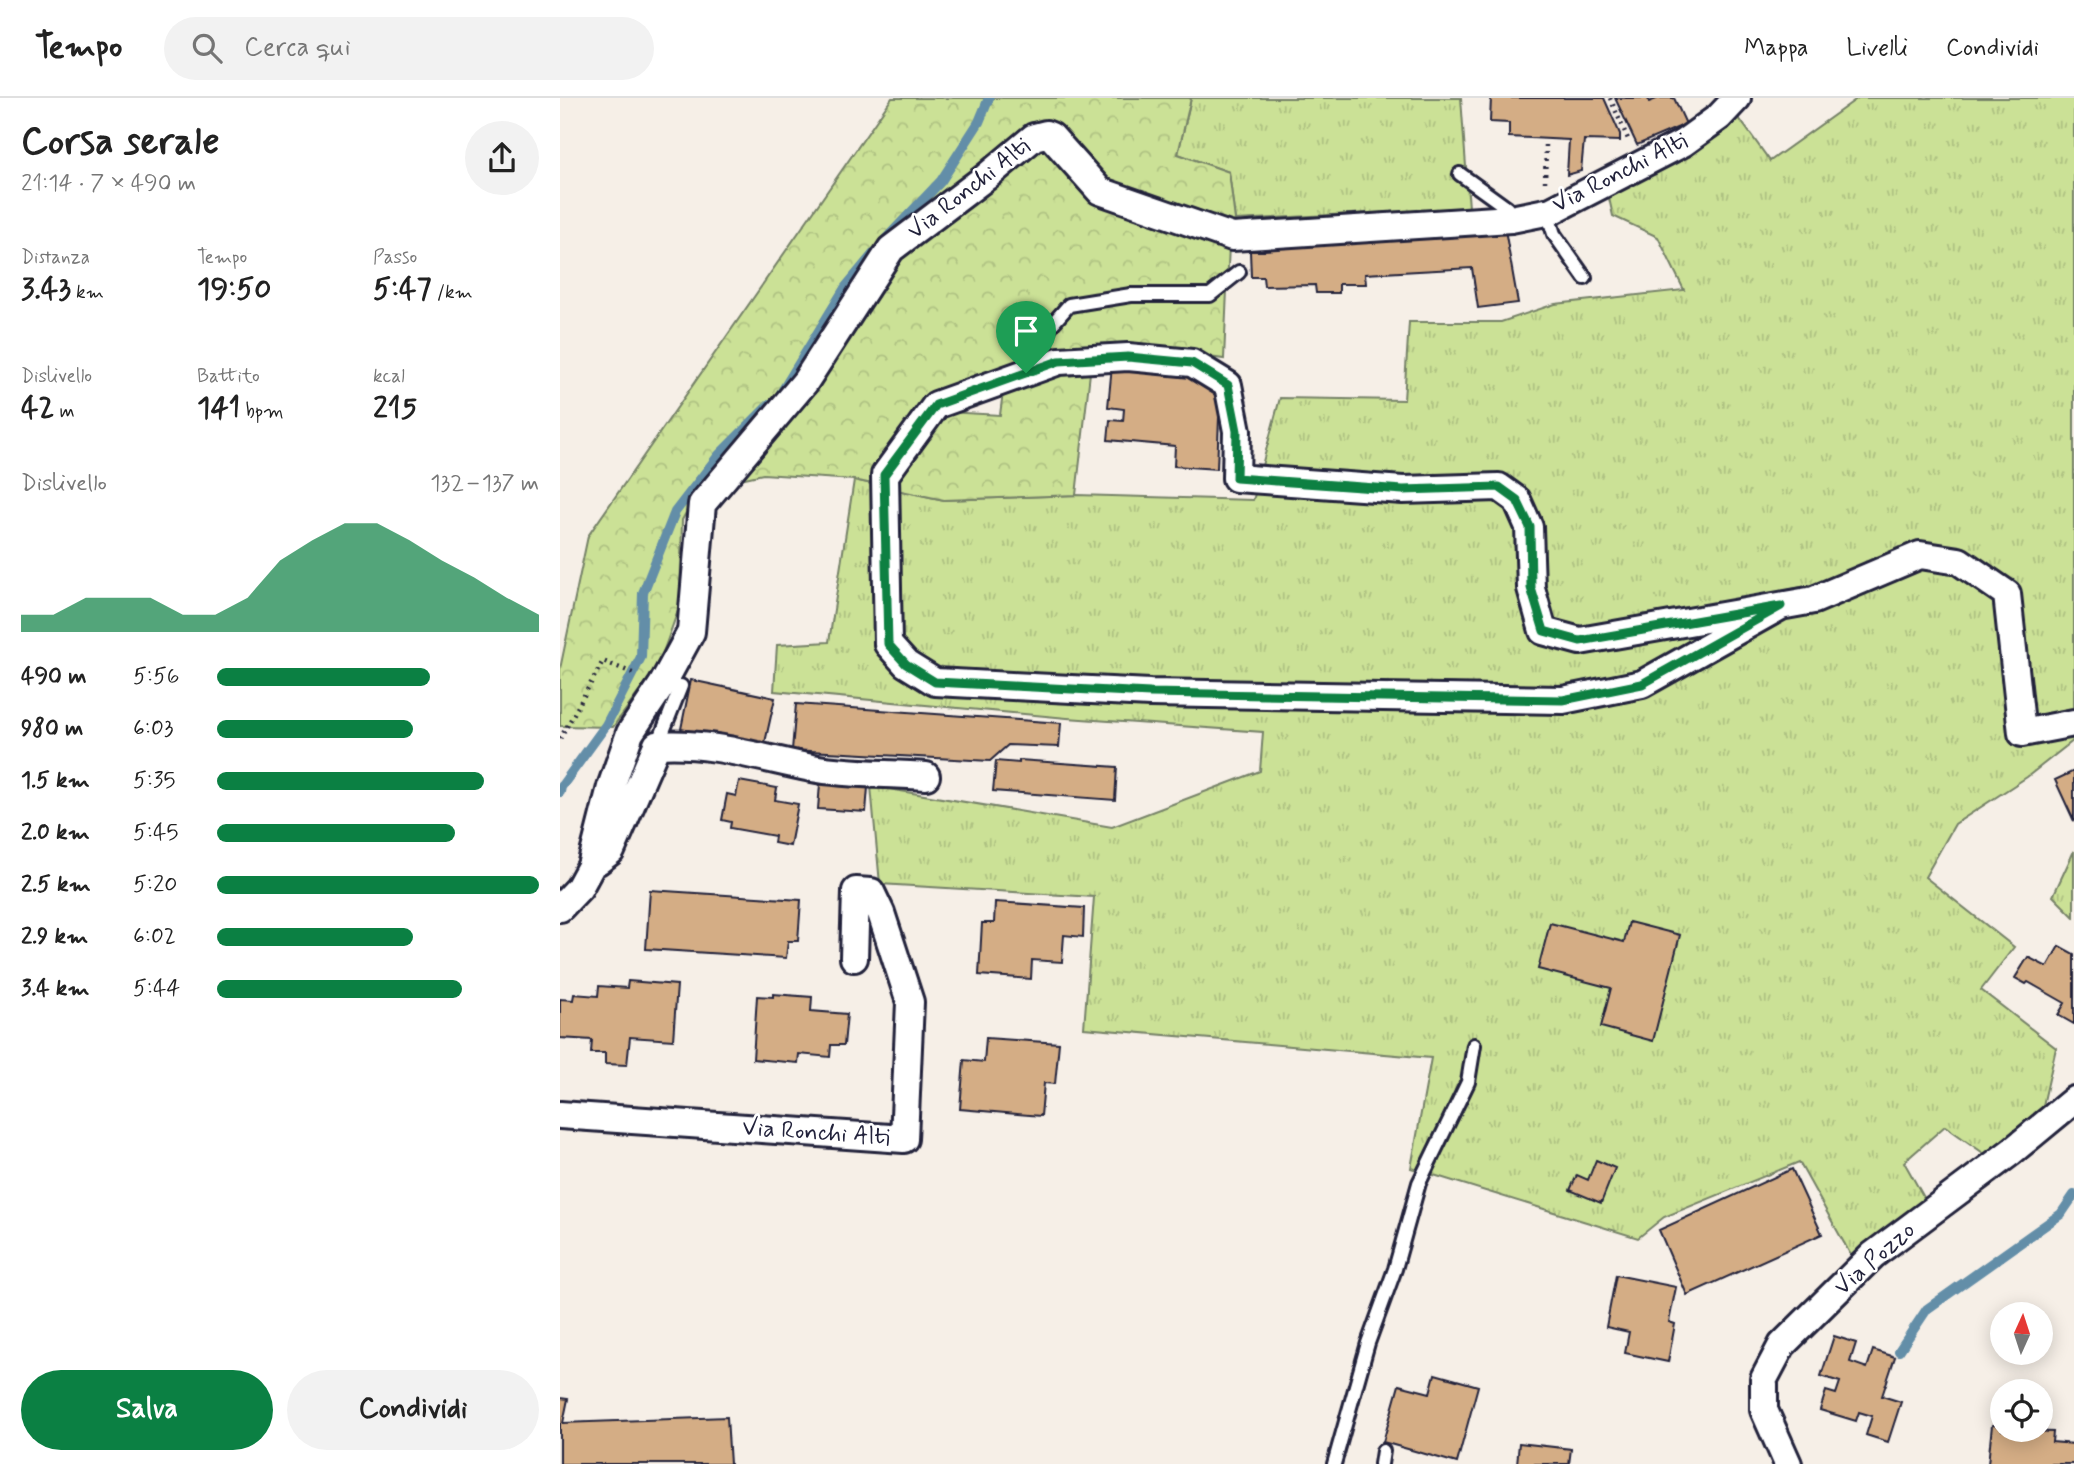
<!DOCTYPE html>
<html lang="it">
<head>
<meta charset="utf-8">
<style>
  :root { --surface:#fff; --page:#f2f2f2; --text:#222; --muted:#767676; --line:#e0e0e0; --accent:#0b8043 }
  body { margin:0; font-family:Mynerve,sans-serif; background:var(--page); color:var(--text); height:100vh; display:flex; flex-direction:column; font-size:26px; white-space:nowrap }
  * { box-sizing:border-box; margin:0 }
  p { font-size:23px; color:var(--muted) }
  .icon { flex:none; width:38px; height:38px; fill:none; stroke:currentColor; stroke-width:2; stroke-linecap:round; stroke-linejoin:round }
  .map { position:relative; flex:1; overflow:hidden }
  .sheet { display:flex; flex-direction:column; background:var(--surface); width:560px }
  .sheet>* { flex:none }
  .needle { width:46px; rotate:3deg }
  .buttons { position:absolute; left:1430px; top:1204px; display:grid; gap:14px }
  .buttons a { display:grid; place-items:center; width:63px; height:63px; border-radius:50%; background:var(--surface); box-shadow:0 4px 18px #0003; font-size:35px }
  .pin { position:absolute; display:grid; place-items:center; width:60px; height:60px; color:#fff; margin:-72px -30px; border-radius:50% 50% 50% 0; rotate:-45deg; box-shadow:0 0 7px #0007 }
  .pin .icon { rotate:45deg }
  .round { display:grid; place-items:center; flex:none; width:74px; height:74px; border-radius:37px; background:var(--page) }
  .headline { display:flex; align-items:center; justify-content:space-between; height:119px; padding:0 21px }
  h1 { font-size:38px; font-weight:700; line-height:52px }
  .stats { display:grid; grid-template-columns:repeat(3,1fr); gap:10px; height:119px; padding:7px 21px }
  .stats div { display:grid; align-content:center }
  .stats b { font-size:30px; font-weight:700 }
  .stats small { font-size:19px; font-weight:400 }
  .stats p { font-size:19px }
  .chart { height:196px; padding:14px 21px }
  .chart p { display:flex; justify-content:space-between }
  .chart svg { width:100%; height:126px; margin-top:7px; fill:var(--accent); opacity:.7 }
  .button { display:flex; gap:14px; margin-top:auto; padding:14px 21px }
  .button a { flex:1; height:80px; border-radius:42px; background:var(--accent); color:#fff; font-size:28px; font-weight:700; line-height:80px; text-align:center }
  .button a+a { background:var(--page); color:var(--text) }
  ul { padding:0 21px; list-style:none; font-size:23px }
  li { display:grid; grid-template-columns:112px 84px 1fr; align-items:center; height:52px }
  li i { height:18px; border-radius:9px; background:var(--accent) }
  header { display:flex; align-items:center; gap:42px; box-sizing:border-box; height:98px; padding:0 35px; background:var(--surface); border-bottom:2px solid var(--line) }
  header strong { font-size:33px }
  nav { display:flex; gap:38px; margin-inline-start:auto; font-size:24px }
  .search { width:490px; height:63px; background:var(--page); display:flex; align-items:center; gap:18px; box-sizing:border-box; padding:0 24px; border-radius:38px; color:var(--muted); font-size:26px }
  main { display:flex; flex:1; min-height:0 }
  .map>svg:first-child { display:block }
  .grass { fill:url(#grass-tufts); stroke:#768268; stroke-width:2 }
  .forest { fill:url(#forest-crowns); stroke:#768268; stroke-width:2 }
  .lines { fill:none; stroke-linecap:round; stroke-linejoin:round }
  .stream { stroke:#648ea8; stroke-width:10 }
  .building { fill:#d4ad85; stroke:#22223b; stroke-width:2 }
  .lane-casing { stroke:#22223b; stroke-width:18 }
  .street-casing { stroke:#22223b; stroke-width:32 }
  .path { stroke:#22223b; stroke-width:4.5; stroke-dasharray:2 5; stroke-linecap:butt }
  .lane { stroke:#fff; stroke-width:12 }
  .street { stroke:#fff; stroke-width:26 }
  .route-casing { stroke:#fff; stroke-width:14 }
  .route { stroke:#0b8043; stroke-width:9 }
  .labels { text-anchor:middle; dominant-baseline:central; stroke-width:5; stroke-linejoin:round; paint-order:stroke }
  .street-label { font-size:24px; fill:#22223b; stroke:#fff }
</style>
</head>
<body>
<header>
<strong>Tempo</strong>
<div class="search"><svg class="icon" aria-label="search" viewBox="0 0 24 24"><circle cx="10" cy="10" r="6"/><path d="M15 15l6 6"/></svg>Cerca qui</div>
<nav><a>Mappa</a><a>Livelli</a><a>Condividi</a></nav>
</header>
<main>
<section class="sheet">
<div class="headline"><div><h1>Corsa serale</h1><p>21:14 · 7 × 490 m</p></div><a class="round"><svg class="icon" aria-label="share" viewBox="0 0 24 24"><path d="M12 15V3M7 8l5-5 5 5M5 13v7h14v-7"/></svg></a></div>
<div class="stats">
<div><p>Distanza</p><b>3.43<small> km</small></b></div>
<div><p>Tempo</p><b>19:50</b></div>
<div><p>Passo</p><b>5:47<small> /km</small></b></div>
</div>
<div class="stats">
<div><p>Dislivello</p><b>42<small> m</small></b></div>
<div><p>Battito</p><b>141<small> bpm</small></b></div>
<div><p>kcal</p><b>215</b></div>
</div>
<div class="chart"><p><span>Dislivello</span>132–137 m</p>
<svg viewBox="0 0 160 44" preserveAspectRatio="none"><path d="M0 44V38L10 38L20 32L30 32L40 32L50 38L60 38L70 32L80 19L90 12L100 6L110 6L120 12L130 19L140 25L150 32L160 38V44z"/></svg>
</div>
<ul>
<li><b>490 m</b>5:56<i style="width:66%"></i></li>
<li><b>980 m</b>6:03<i style="width:61%"></i></li>
<li><b>1.5 km</b>5:35<i style="width:83%"></i></li>
<li><b>2.0 km</b>5:45<i style="width:74%"></i></li>
<li><b>2.5 km</b>5:20<i style="width:100%"></i></li>
<li><b>2.9 km</b>6:02<i style="width:61%"></i></li>
<li><b>3.4 km</b>5:44<i style="width:76%"></i></li>
</ul>
<div class="button"><a>Salva</a><a>Condividi</a></div>
</section>
<div class="map">
<svg width="1514" height="1366" viewBox="0 0 1514 1366">
  <defs>
    <pattern id="grass-tufts" width="24" height="20" patternUnits="userSpaceOnUse" patternTransform="scale(1.75)"><rect width="24" height="20" fill="#cbe196"/><path d="M3 7l-1-3M5 7V3M7 7l1-3M15 17l-1-3M17 17v-4M19 17l1-3" fill="none" stroke="#aec182"/></pattern>
    <pattern id="forest-crowns" width="20" height="18" patternUnits="userSpaceOnUse" patternTransform="scale(1.75)"><rect width="20" height="18" fill="#cbe196"/><path d="M2 6a3 3 0 1 1 6 0M12 15a3 3 0 1 1 6 0" fill="none" stroke="#aec182"/></pattern>
  </defs>
  <rect width="100%" height="100%" fill="#f6efe7"/>
  <filter id="ink" filterUnits="userSpaceOnUse"><feTurbulence type="fractalNoise" baseFrequency=".0143" numOctaves="2"/><feDisplacementMap in="SourceGraphic" scale="14" xChannelSelector="R" yChannelSelector="G"/><feConvolveMatrix kernelMatrix="1 2 1 2 8 2 1 2 1" color-interpolation-filters="sRGB"/></filter>
  <g filter="url(#ink)">
    <path class="grass" d="M631,0H901L909,110L675,122L669,74L618,56Z
      M1298,0H1514V615L1472,620L1462,507L1454,492L1381,451L1339,449L1285,476L1261,485L1029,533L985,523L968,401L700,375L720,300L844,302L849,224H941L995,206L1124,192L1098,139L1053,118L1047,91L1131,45L1161,36L1176,16L1210,63Z
      M294,382L317,387L322,533L373,589L1081,595L1136,571L1224,514L1364,463L1394,468L1423,491L1438,509L1450,621L1514,635V642L1467,679L1395,726L1365,779L1454,849L1421,892L1496,950L1477,1034L1436,1064L1385,1028L1344,1064L1367,1105L1303,1179L1239,1064L1104,1119L1078,1140L851,1070L871,960L524,930L534,799L320,786L311,688L552,729L700,673L703,634L507,620L214,593L217,547L269,544Z
      M697,390L935,397L951,405L982,542L1196,517L1093,573L1005,594L387,578L355,561L334,540L341,443L332,391L384,402L516,397L693,402Z
      M1514,753V819L1493,798Z"/>
    <path class="forest" d="M332,0H631L618,56L669,74L675,122L670,134L542,89L484,24L347,133L378,87L313,153L270,208L236,283L134,400L122,422L120,507L98,568L53,629L0,628V571L28,438Z
      M483,44L537,99L669,146L664,261L579,250L368,303L317,387L294,382L203,376L176,382L334,152Z
      M531,266L516,397L384,402L332,391L338,375L386,314L440,317L443,294Z"/>
    <g class="lines">
      <path class="stream" d="M325,142L381,83L419,24L429,0
        M221,295L285,190L315,154
        M0,694L1,689L46,627L81,559L83,495L115,414L159,357L210,306
        M1339,1253L1367,1211L1501,1116L1514,1097"/>
    </g>
    <path class="building" d="M931,0H1044L1060,36V43L1024,42L1021,73L1007,77L1009,42L949,39V25L930,24Z
      M1055,0H1088L1089,4L1099,0H1114L1126,26L1077,47Z
      M944,126L958,205L918,210L912,170L805,176L806,186H779V195H756L755,187L704,188L703,179H691L690,153H704L703,145Z
      M552,268L630,275L660,293L657,371L614,368L615,348L548,342L550,322L563,323L564,311L548,309Z
      M131,582L215,600L204,649L121,631Z
      M236,606L501,625L499,649L448,647L430,663L232,652Z
      M459,662L557,669L555,702L433,693L436,663L459,665Z
      M1514,673V723L1495,682Z
      M179,683L217,690L215,702L238,706L230,748L214,745L215,738L170,730L171,724L162,722L167,696L176,698Z
      M260,686L308,689L306,714L258,711Z
      M90,792L241,802L238,843H228L226,860L86,851Z
      M435,804L524,810L523,839L504,837L502,864L472,862L471,881L419,877L422,825H434Z
      M1069,824L1120,837L1093,943L1041,929L1051,890L978,871L990,825L1064,844Z
      M1499,848L1514,856V926L1498,917L1505,905L1468,884L1466,886L1455,880L1468,859L1487,869Z
      M68,883L117,887L113,942L70,939L67,967L45,966V955H31L32,942L0,940V901L13,902L14,896L38,898L39,888L67,890Z
      M213,896L252,899L251,913L287,916L284,947H271L270,959L239,956L238,965L193,961L197,898L213,899Z
      M426,940L499,945L495,986L484,985L481,1018L400,1011L404,962L424,964Z
      M1036,1062L1055,1070L1041,1105L1010,1092L1017,1077L1028,1082Z
      M1232,1071L1262,1136L1127,1197L1099,1132Z
      M1056,1177L1116,1189L1109,1224L1115,1226L1108,1264L1065,1255L1069,1234L1046,1229Z
      M1274,1238L1296,1245L1290,1264L1307,1270L1313,1252L1335,1259L1322,1298L1341,1304L1328,1344L1306,1337L1312,1318L1299,1314L1296,1323L1260,1312L1266,1293L1276,1296L1280,1284L1261,1278Z
      M875,1276L918,1288L897,1365L823,1344L839,1287L870,1295Z
      M0,1300L8,1301L3,1325L167,1319L170,1366H0Z
      M1432,1327L1442,1328V1332L1493,1334L1492,1344L1514,1346V1366H1428Z
      M959,1345L1011,1351L1009,1366H957Z"/>
    <g class="lines">
      <g class="lane-casing">
        <path id="lane" d="M900,76L947,110L951,121
          M987,114L994,136L1025,180
          M466,275L479,241L509,207L571,197H650L679,174
          M98,646L121,588
          M774,1366L808,1245L835,1171L859,1085L908,984L914,947
          M821,1366L823,1353"/>
      </g>
      <g class="street-casing">
        <path id="street" d="M1221,508L1082,586L1003,602L590,595L375,584L346,566L328,546L325,377L376,307L499,263L568,259L632,265L668,287L677,333L676,380L843,392L939,389L957,402L969,429L971,490L983,533L1020,543L1254,502L1360,457L1399,463L1447,496L1462,635L1514,625
          M38,763L51,753L97,647C151,643 200,660 252,670C289,677 329,675 366,678
          M0,810L19,790L31,768L51,689L70,635L102,587L131,534L142,406L245,284L331,151L426,79L474,39L486,36L491,38L540,93L672,139L951,121L991,113L1123,45L1159,19L1177,0
          M0,1017L344,1041L350,904L321,815L311,794L296,793L294,860
          M1228,1366L1204,1312V1281L1222,1247L1313,1157L1451,1054L1514,1002"/>
      </g>
      <path class="path" d="M1050,0L1068,41
        M985,84L986,47
        M0,641L43,563L75,576"/>
      <use href="#lane" class="lane"/>
      <use href="#street" class="street"/>
    </g>
  </g>
  <g class="lines" filter="url(#ink)">
    <g class="route-casing">
      <path id="route" d="M568,259L632,265L668,287L677,333L676,380L843,392L939,389L957,402L970,429L971,490L984,533L1020,543L1221,508L1082,586L1003,602L590,595L375,584L346,566L328,546L324,377L376,307L499,263Z"/>
    </g>
    <use href="#route" class="route"/>
  </g>
  <g class="labels">
    <g class="street-label">
      <text transform="translate(1060 75) rotate(-27)">Via Ronchi Alti</text>
      <text transform="translate(409 91) rotate(-38)">Via Ronchi Alti</text>
      <text transform="translate(256 1035) rotate(4)">Via Ronchi Alti</text>
      <text transform="translate(1315 1161) rotate(-41)">Via Pozzo</text>
    </g>
  </g>
</svg>
<div class="buttons">
<a><svg class="needle" viewBox="-14 -14 28 28"><path d="M0-13l5 13h-10z" fill="#e53935"/><path d="M0 13l5-13h-10z" fill="#767676"/></svg></a>
<a><svg class="icon" aria-label="locate" viewBox="0 0 24 24"><circle cx="12" cy="12" r="6"/><path d="M12 2v4M12 18v4M2 12h4M18 12h4"/></svg></a>
</div>
<div class="pin" style="left:466px;top:275px;background:#1e9e55"><svg class="icon" aria-label="arrive" viewBox="0 0 24 24"><path d="M6 21V4h12l-3 4 3 4H6"/></svg></div>
</div>
</main>
</body>
</html>
